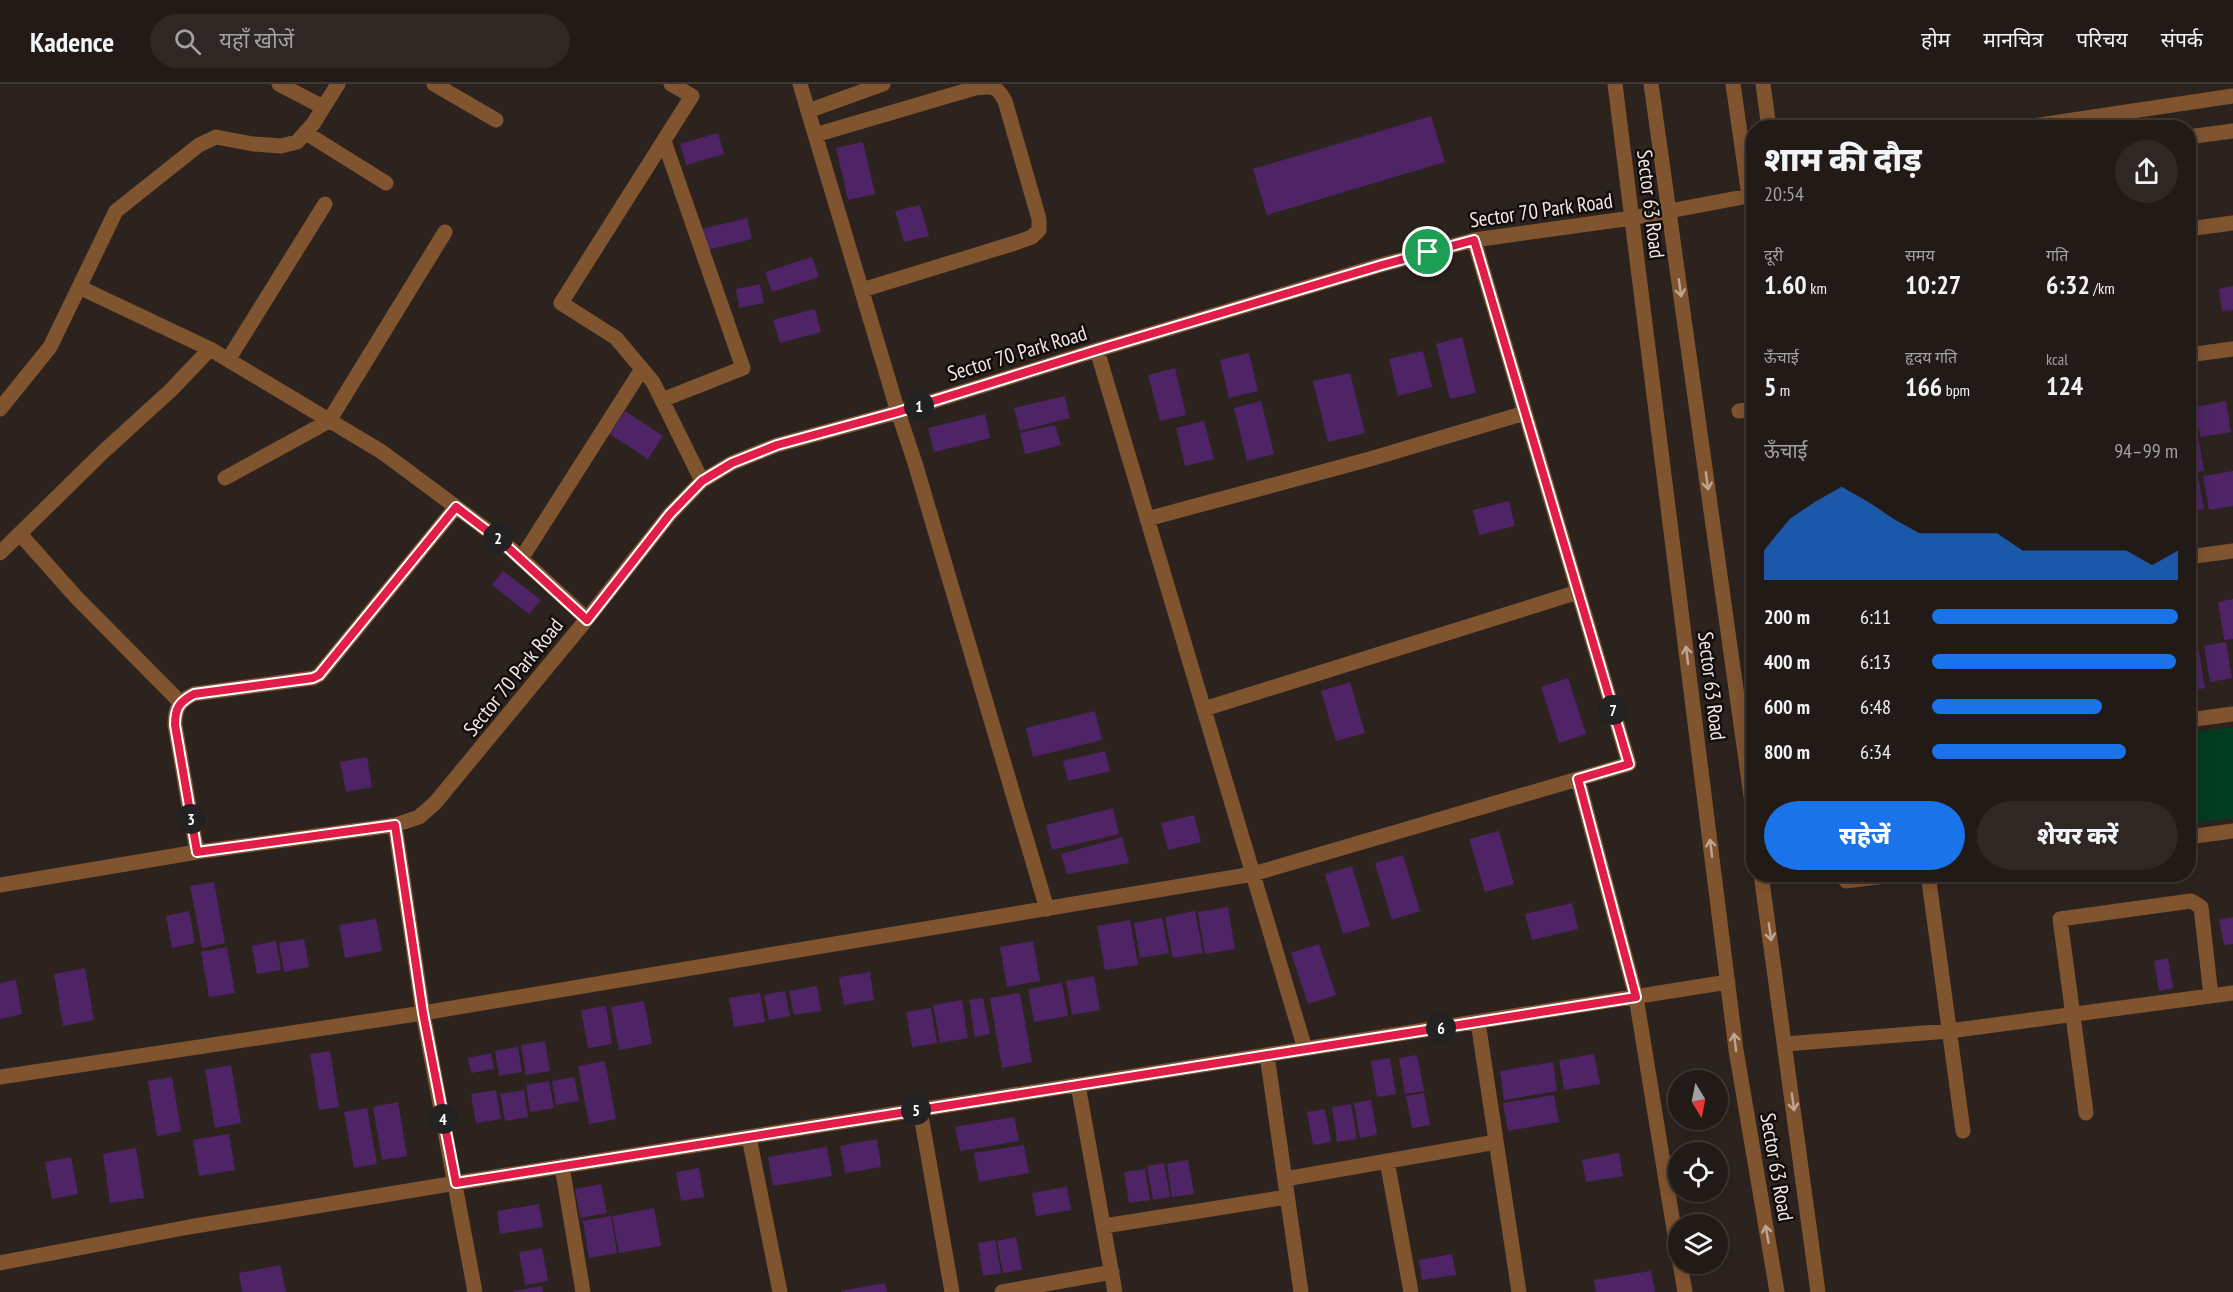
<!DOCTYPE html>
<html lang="hi">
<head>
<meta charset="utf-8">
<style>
  :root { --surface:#221a16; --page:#2e2723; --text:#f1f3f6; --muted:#a2a1a1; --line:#3f3835; --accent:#1a73e8 }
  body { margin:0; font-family:"PT Sans Narrow","Noto Sans Devanagari",sans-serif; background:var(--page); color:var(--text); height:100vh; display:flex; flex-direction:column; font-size:22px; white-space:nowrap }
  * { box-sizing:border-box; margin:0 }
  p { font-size:20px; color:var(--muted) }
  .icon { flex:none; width:33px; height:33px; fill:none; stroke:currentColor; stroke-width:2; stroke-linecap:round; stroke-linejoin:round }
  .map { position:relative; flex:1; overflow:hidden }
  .side { position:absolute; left:1746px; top:36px; width:450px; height:762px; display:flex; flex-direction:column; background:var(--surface); border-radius:24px; box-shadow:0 3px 15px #0003,0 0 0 2px var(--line) }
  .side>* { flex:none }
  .needle { width:39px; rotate:170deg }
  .controls { position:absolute; left:1668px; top:986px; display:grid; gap:12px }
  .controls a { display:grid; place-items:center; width:60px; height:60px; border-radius:50%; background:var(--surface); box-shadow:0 3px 15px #0003,0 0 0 2px var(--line); font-size:30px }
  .pin { position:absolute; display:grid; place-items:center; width:51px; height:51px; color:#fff; margin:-26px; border:3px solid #fff; border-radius:50%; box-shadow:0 2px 6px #0007 }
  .km { position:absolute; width:30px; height:30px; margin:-15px; border-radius:50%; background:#222; color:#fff; font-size:16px; line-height:30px; text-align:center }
  .round { display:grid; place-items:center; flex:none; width:63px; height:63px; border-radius:32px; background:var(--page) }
  .headline { display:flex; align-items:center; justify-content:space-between; height:102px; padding:0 18px }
  h1 { font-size:33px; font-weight:800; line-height:45px }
  .stats { display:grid; grid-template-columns:repeat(3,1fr); gap:9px; height:102px; padding:6px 18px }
  .stats div { display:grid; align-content:center }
  .stats b { font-size:26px; font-weight:800 }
  .stats small { font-size:16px; font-weight:400 }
  .stats p { font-size:16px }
  .chart { height:168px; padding:12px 18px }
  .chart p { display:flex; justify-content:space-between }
  .chart svg { width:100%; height:108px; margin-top:6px; fill:var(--accent); opacity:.7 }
  .button { display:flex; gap:12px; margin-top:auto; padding:12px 18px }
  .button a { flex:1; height:69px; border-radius:36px; background:var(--accent); color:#fff; font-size:24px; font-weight:800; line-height:69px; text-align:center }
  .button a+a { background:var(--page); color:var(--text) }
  ul { padding:0 18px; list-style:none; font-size:20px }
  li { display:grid; grid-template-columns:96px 72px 1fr; align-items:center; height:45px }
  li i { height:15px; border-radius:8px; background:var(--accent) }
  header { display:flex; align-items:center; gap:36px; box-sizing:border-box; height:84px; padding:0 30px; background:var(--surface); border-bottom:2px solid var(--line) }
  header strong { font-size:28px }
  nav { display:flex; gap:33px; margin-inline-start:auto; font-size:21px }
  .search { width:420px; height:54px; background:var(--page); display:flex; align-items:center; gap:15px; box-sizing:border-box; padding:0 21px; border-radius:33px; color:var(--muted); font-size:22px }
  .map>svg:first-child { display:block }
  .green { fill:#003c20 }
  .building { fill:#4e2466 }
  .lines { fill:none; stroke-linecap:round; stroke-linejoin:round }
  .minor { stroke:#815430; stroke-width:15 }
  .oneway { stroke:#bea594 }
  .route-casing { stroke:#fff; stroke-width:12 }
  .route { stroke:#e11d48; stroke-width:8 }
  .labels { text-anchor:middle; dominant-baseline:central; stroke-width:5; stroke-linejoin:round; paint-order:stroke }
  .street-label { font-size:21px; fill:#efe8e5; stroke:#120d0b }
</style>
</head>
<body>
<header>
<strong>Kadence</strong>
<div class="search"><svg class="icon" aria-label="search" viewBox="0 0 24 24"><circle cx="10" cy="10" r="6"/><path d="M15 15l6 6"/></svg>यहाँ खोजें</div>
<nav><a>होम</a><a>मानचित्र</a><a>परिचय</a><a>संपर्क</a></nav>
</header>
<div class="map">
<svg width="2233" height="1208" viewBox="0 0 2233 1208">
  <rect width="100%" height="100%" fill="#2d231e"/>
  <path class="green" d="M2233,643V734L2189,740V649Z"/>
  <path class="building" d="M1431,32L1445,78L1267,131L1253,85Z
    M718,49L724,70L686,81L680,60Z
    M863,58L875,110L848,116L836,64Z
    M920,121L929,152L904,158L895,127Z
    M747,134L752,155L707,166L702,145Z
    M812,173L819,193L772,208L765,188Z
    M760,200L764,219L739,224L736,205Z
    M2233,202V226L2222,227L2219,205Z
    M815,225L821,248L780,259L773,236Z
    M1462,253L1476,309L1450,315L1436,260Z
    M1423,267L1432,303L1398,312L1389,275Z
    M1249,269L1258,307L1229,314L1220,276Z
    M1175,284L1186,331L1160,337L1148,291Z
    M1350,289L1365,349L1328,358L1313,297Z
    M1065,312L1070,334L1020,347L1014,324Z
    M1261,317L1274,370L1247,377L1234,324Z
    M2226,317L2231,348L2200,353L2195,323Z
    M2192,322L2197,354L2188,356V323Z
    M625,327L663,352L648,375L610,350Z
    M985,330L990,354L934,368L928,344Z
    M1204,337L1214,375L1185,382L1176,344Z
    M1055,341L1061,361L1025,370L1020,349Z
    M2199,357L2204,387L2188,389V359Z
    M2233,387V422L2209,426L2203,392Z
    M2198,392L2204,425L2188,428V393Z
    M1509,417L1515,442L1479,451L1473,426Z
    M503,487L541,516L529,530L492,501Z
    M2233,515V555L2224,556L2218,518Z
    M2226,558L2232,594L2210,598L2204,562Z
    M2198,563L2205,604L2188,607V565Z
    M1568,594L1586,650L1559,659L1541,603Z
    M1350,598L1365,649L1336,657L1321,607Z
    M1095,627L1102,656L1033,673L1026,644Z
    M1105,667L1110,687L1068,697L1063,677Z
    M367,673L372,703L346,708L340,678Z
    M1113,724L1119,750L1052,766L1046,741Z
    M1194,731L1201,758L1168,766L1161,739Z
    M1499,747L1514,800L1485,808L1469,755Z
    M1122,753L1129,779L1067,790L1061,770Z
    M1403,771L1420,827L1392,836L1375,779Z
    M1352,782L1370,842L1343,850L1325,790Z
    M214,798L225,859L202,864L190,802Z
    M1572,819L1578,845L1532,856L1525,830Z
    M1228,823L1235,865L1205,870L1198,828Z
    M189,827L195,859L172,864L166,832Z
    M1195,827L1203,869L1173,874L1165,833Z
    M2233,833V860L2224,861L2219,836Z
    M1162,834L1169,869L1140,874L1134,839Z
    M376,835L382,867L345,874L339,841Z
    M1130,836L1138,881L1105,886L1097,842Z
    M304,855L309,883L284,888L279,859Z
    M276,857L281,886L257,890L252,862Z
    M1033,857L1040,897L1007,903L1000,863Z
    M1319,860L1336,911L1308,920L1291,869Z
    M227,863L235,909L209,913L201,868Z
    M2168,874L2173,904L2159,907L2154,877Z
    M85,884L94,936L63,942L54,890Z
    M870,888L874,916L844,921L839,893Z
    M1094,892L1100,926L1072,931L1066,897Z
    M16,896L22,930L0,935V899Z
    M1062,899L1068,932L1034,938L1028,905Z
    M817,902L821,927L794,931L789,907Z
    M785,907L790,932L769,936L764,911Z
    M760,909L765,938L734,943L729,914Z
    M1020,909L1032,978L1002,984L990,914Z
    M983,914L990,950L975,953L969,916Z
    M962,916L968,954L940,959L933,921Z
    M644,917L652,960L619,966L611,923Z
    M606,922L612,960L588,964L581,926Z
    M931,924L937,959L912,963L906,928Z
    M545,957L550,987L526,991L521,961Z
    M518,963L522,988L499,992L495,967Z
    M330,967L339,1023L319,1026L310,970Z
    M491,969L494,985L471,989L468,974Z
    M1594,970L1600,1000L1564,1006L1559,976Z
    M1417,971L1424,1007L1405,1010L1399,974Z
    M1390,974L1396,1010L1377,1013L1371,977Z
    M605,977L616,1035L589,1040L578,982Z
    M1553,978L1557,1007L1504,1016L1500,987Z
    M231,981L241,1039L215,1044L205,986Z
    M172,993L181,1047L157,1052L148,997Z
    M574,993L579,1017L556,1021L552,997Z
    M549,997L554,1024L530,1028L526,1001Z
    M496,1006L501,1035L476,1039L471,1010Z
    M524,1006L528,1033L505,1037L500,1010Z
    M1424,1009L1430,1041L1412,1044L1406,1012Z
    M1554,1011L1559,1038L1508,1047L1503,1019Z
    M1371,1016L1377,1051L1360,1054L1354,1019Z
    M398,1018L407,1072L382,1076L373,1023Z
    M1351,1020L1357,1055L1337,1058L1332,1023Z
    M367,1024L377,1080L354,1084L344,1028Z
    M1325,1025L1331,1058L1313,1061L1307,1028Z
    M1014,1033L1019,1057L960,1067L955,1043Z
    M229,1050L235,1086L199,1092L193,1056Z
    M877,1055L881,1083L845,1089L840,1062Z
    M1024,1061L1029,1089L979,1098L974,1069Z
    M827,1063L832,1092L773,1102L768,1073Z
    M136,1064L144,1114L110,1119L103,1070Z
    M1619,1069L1623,1092L1586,1098L1582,1076Z
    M71,1073L78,1110L52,1115L45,1078Z
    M1188,1076L1194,1110L1172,1113L1167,1080Z
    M1164,1079L1170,1113L1153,1116L1147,1082Z
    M699,1084L704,1113L681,1117L676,1088Z
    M1145,1085L1150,1116L1129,1119L1124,1088Z
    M601,1100L607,1129L580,1134L575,1105Z
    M1067,1103L1071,1126L1036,1132L1032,1109Z
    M539,1120L543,1143L500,1150L497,1127Z
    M654,1124L661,1162L619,1169L612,1132Z
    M611,1132L617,1169L589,1174L583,1137Z
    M1016,1153L1022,1186L1003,1189L997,1157Z
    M995,1156L1001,1189L983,1192L978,1159Z
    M542,1164L548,1197L525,1201L519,1168Z
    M1452,1170L1456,1191L1422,1196L1419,1176Z
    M280,1181L286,1208H242L239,1189Z
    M1651,1187L1655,1208H1596L1594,1196Z
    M885,1199L887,1208H841V1207Z
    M542,1202L543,1208H514V1207Z"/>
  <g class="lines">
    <path class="minor" d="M279,0L323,23
      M434,0L496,36
      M671,0L692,12L561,219L616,254L653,298L702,397
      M800,0L898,328L915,379L1047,825
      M1615,0L1736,966L1777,1208
      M1651,0L1754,733
      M1733,0L1749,112
      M1763,0L1769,44
      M808,27L883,0
      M2020,44L2233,12
      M306,49L386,99
      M815,51L975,4C993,2 996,1 1005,17L1039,135V146L1032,153L1015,159L862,206
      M2188,53L2233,47
      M2188,145L2233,139
      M79,203L210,265L382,368L502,457L587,535
      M1097,266L1305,965
      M2188,271L2233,265
      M228,276L325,120
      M662,316L743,284L664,57
      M0,325L50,263L116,127L199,61L216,53L253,60L281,62L297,58L313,40L338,0
      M1739,327L1754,325
      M225,394L329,337L445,148
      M1147,435L1370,375L1525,329
      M20,450L76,513L180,618
      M0,469L103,368L171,306L210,265
      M2188,473L2233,467
      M521,475L642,285
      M1204,625L1578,508
      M2188,636L2233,630
      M1578,695L1636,913L1678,1170
      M395,741L423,929L475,1208
      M2188,753L2233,747
      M197,768L175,641C175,624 179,617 194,610L313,594L319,591L456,423
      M1761,790L1818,1208
      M1845,790L1846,797L1901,790
      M1928,790L1963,1047
      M0,801L197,768L395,741L419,733L435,719L587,535L670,430L702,397L732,379L777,361L898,328L1097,266L1381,181L1474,156L1632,134L1754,111
      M1478,938L1519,1208
      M1785,960L1949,947L2233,909
      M1267,971L1301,1208
      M0,993L423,929L1253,790L1629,680L1474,156
      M1078,1001L1115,1208
      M920,1026L952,1208
      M2086,1029L2060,835L2191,817L2201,823L2211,912
      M749,1053L780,1208
      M1387,1077L1411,1208
      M562,1082L583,1208
      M1285,1095L1496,1058
      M1104,1142L1287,1113
      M0,1179L189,1143L456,1099L1728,898
      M1680,1179L1685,1208
      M1002,1208L1112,1188"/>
  </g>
  <defs><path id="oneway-shaft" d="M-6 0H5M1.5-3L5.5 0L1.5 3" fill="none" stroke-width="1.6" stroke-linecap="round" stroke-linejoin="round" transform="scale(1.5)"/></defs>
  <g class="oneway">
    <use href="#oneway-shaft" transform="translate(1680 204) rotate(82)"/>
    <use href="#oneway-shaft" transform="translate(1707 397) rotate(82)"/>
    <use href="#oneway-shaft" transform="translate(1687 571) rotate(-97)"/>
    <use href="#oneway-shaft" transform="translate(1711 764) rotate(-97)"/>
    <use href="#oneway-shaft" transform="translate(1770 848) rotate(82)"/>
    <use href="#oneway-shaft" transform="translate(1735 958) rotate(-97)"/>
    <use href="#oneway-shaft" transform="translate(1793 1018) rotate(82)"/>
    <use href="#oneway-shaft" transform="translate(1767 1150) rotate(-100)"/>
  </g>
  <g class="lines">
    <g class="route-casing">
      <path id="route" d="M1474,156L1629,680L1578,695L1636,913L456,1099L423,929L395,741L197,768L175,641C175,624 179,618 194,610L313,594L319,591L456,423L502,458L587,536L670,430L702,397L732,379L777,361L898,328L1097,266L1382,181Z"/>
    </g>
    <use href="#route" class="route"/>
  </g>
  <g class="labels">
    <g class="street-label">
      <text transform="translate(1651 120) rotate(83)">Sector 63 Road</text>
      <text transform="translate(1541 126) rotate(-8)">Sector 70 Park Road</text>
      <text transform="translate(1017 269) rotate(-17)">Sector 70 Park Road</text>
      <text transform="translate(513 593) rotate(-51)">Sector 70 Park Road</text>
      <text transform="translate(1712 602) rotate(83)">Sector 63 Road</text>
      <text transform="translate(1777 1083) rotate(80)">Sector 63 Road</text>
    </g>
  </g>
</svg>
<div class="controls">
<a><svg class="needle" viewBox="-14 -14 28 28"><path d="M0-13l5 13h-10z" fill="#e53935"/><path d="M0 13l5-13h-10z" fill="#a2a1a1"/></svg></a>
<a><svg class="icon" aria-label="locate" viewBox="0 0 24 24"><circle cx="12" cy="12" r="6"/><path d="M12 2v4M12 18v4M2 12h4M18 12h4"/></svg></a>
<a><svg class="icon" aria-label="layers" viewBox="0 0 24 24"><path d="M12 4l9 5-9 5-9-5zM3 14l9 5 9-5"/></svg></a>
</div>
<div class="pin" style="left:1428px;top:168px;background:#1e9e55"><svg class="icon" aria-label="arrive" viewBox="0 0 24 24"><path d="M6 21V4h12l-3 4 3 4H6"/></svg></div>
<b class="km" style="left:919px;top:322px">1</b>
<b class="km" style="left:498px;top:454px">2</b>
<b class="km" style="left:191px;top:735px">3</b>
<b class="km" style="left:443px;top:1035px">4</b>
<b class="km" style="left:916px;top:1026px">5</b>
<b class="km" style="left:1441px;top:944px">6</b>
<b class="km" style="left:1613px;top:626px">7</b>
<section class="side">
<div class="headline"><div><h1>शाम की दौड़</h1><p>20:54</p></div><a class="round"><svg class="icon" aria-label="share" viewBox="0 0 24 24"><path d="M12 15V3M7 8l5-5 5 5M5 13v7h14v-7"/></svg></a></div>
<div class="stats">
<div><p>दूरी</p><b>1.60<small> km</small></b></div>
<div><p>समय</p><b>10:27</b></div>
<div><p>गति</p><b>6:32<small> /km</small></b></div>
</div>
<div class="stats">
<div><p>ऊँचाई</p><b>5<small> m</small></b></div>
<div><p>हृदय गति</p><b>166<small> bpm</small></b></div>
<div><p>kcal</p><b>124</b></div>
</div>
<div class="chart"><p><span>ऊँचाई</span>94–99 m</p>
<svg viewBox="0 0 160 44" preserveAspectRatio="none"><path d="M0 44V32L10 19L20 12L30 6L40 12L50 19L60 25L70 25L80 25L90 25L100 32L110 32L120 32L130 32L140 32L150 38L160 32V44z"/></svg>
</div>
<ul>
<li><b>200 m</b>6:11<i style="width:100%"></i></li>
<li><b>400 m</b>6:13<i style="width:99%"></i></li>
<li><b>600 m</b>6:48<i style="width:69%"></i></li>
<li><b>800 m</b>6:34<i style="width:79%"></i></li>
</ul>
<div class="button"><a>सहेजें</a><a>शेयर करें</a></div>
</section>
</div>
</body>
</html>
